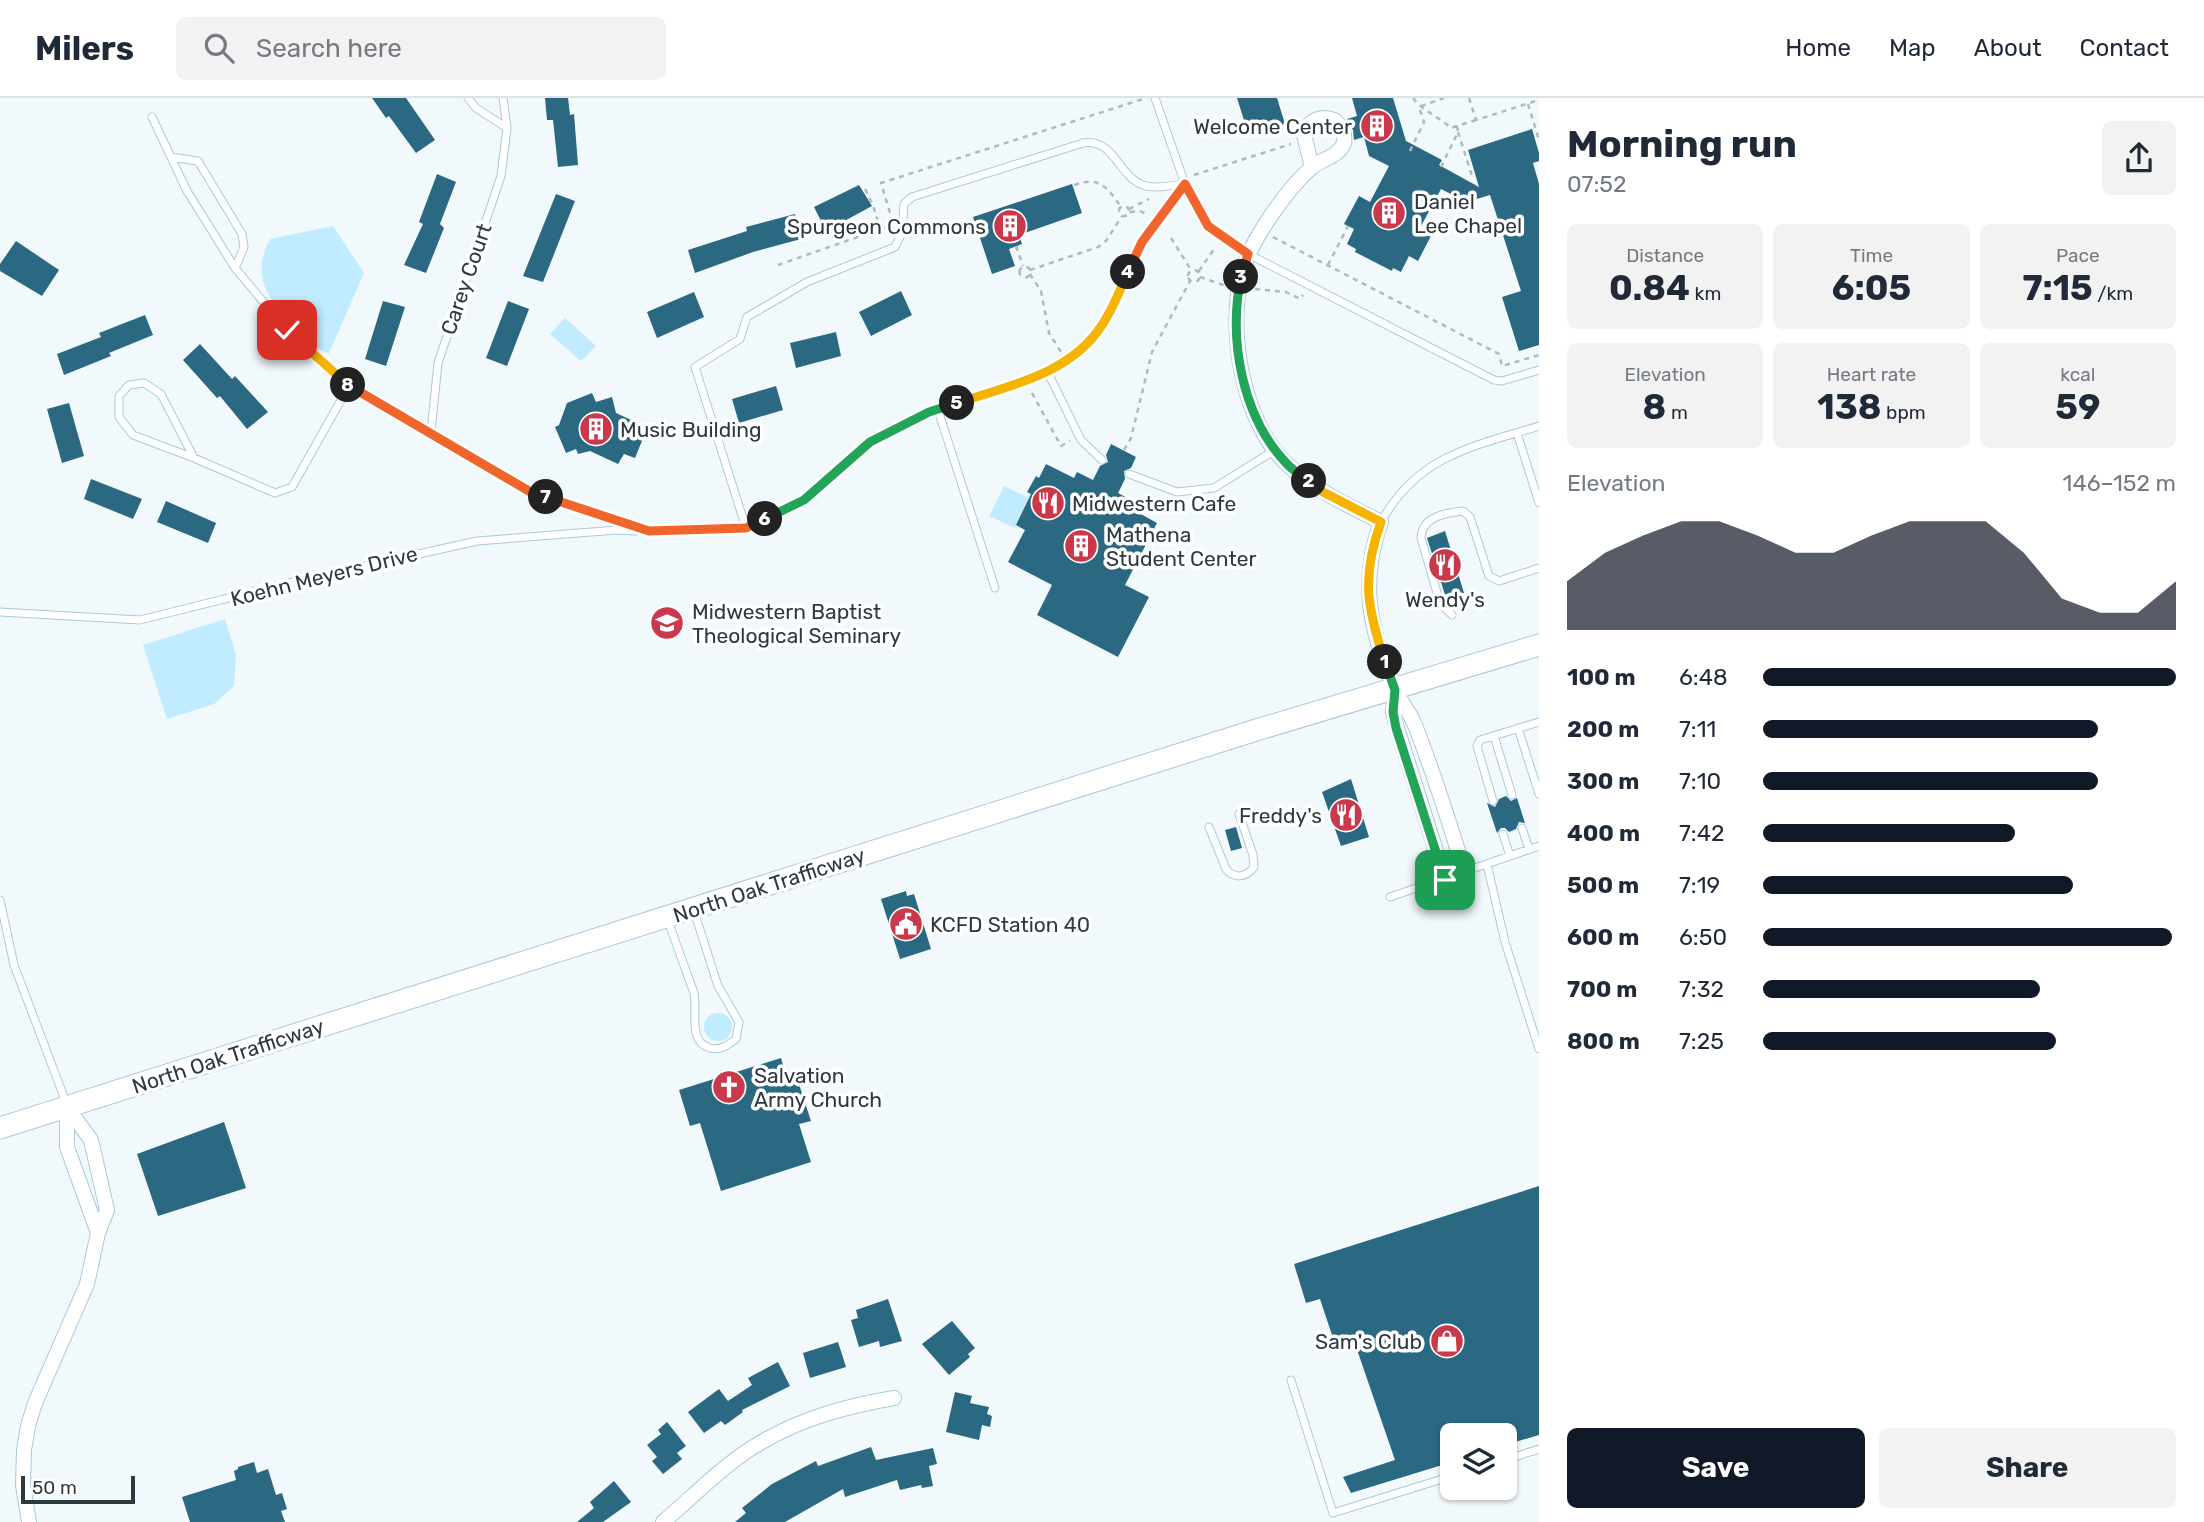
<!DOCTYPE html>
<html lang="en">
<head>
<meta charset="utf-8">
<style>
  :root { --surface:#fff; --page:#f2f2f3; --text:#1f2937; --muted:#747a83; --line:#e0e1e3; --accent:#111827 }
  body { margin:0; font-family:Rubik,sans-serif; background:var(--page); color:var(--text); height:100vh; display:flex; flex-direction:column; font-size:26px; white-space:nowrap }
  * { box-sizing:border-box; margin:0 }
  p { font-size:23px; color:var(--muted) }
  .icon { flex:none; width:38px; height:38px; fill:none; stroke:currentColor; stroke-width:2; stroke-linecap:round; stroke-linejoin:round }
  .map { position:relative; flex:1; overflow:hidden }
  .drawer { display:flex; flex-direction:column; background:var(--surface); width:665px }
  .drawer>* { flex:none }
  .fabs { position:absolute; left:1440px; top:1325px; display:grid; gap:14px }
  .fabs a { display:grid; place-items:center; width:77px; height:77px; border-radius:10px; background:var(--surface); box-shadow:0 2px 5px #0004; font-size:35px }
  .scale { position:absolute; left:21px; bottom:18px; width:114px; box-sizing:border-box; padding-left:7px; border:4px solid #2c393f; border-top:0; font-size:19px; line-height:24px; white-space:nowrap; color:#2c393f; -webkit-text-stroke:5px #fff; paint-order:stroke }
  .pin { position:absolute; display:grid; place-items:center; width:60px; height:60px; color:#fff; margin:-30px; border-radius:14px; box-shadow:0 4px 10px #0006 }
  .km { position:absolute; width:35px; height:35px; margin:-18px; border-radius:50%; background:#222; color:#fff; font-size:19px; line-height:35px; text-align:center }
  .round { display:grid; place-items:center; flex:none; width:74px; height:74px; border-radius:10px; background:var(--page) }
  .summary { display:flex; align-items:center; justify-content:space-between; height:119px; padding:0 28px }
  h1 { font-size:38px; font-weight:700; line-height:52px }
  .stats { display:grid; grid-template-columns:repeat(3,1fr); gap:10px; height:119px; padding:7px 28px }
  .stats div { display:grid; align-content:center; border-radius:10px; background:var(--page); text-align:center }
  .stats b { font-size:35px; font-weight:700 }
  .stats small { font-size:19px; font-weight:400 }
  .stats p { font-size:19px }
  .chart { height:196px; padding:14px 28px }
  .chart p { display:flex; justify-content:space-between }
  .chart svg { width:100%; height:126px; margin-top:7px; fill:var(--accent); opacity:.7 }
  .action { display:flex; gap:14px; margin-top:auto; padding:14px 28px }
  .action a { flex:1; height:80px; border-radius:10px; background:var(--accent); color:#fff; font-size:28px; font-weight:700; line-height:80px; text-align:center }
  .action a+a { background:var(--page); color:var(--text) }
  ul { padding:0 28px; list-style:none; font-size:23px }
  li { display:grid; grid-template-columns:112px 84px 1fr; align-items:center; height:52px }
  li i { height:18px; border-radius:9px; background:var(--accent) }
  header { display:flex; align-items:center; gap:42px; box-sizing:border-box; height:98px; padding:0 35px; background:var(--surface); border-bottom:2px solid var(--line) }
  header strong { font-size:33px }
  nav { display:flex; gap:38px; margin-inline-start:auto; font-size:24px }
  .search { width:490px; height:63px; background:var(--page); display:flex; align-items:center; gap:18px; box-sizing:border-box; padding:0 24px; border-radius:10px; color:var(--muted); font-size:26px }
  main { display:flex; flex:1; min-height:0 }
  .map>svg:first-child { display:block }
  .green { fill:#c1ebfe }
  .building { fill:#2b6881 }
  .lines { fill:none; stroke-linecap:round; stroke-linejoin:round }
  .service-casing { stroke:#aacad9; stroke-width:9 }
  .minor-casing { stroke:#aacad9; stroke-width:16 }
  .secondary-casing { stroke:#aacad9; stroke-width:23 }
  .path { stroke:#b0b9bd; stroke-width:2.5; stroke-dasharray:5 5; stroke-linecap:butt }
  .service { stroke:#fff; stroke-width:7 }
  .minor { stroke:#fff; stroke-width:14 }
  .secondary { stroke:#fff; stroke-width:21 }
  .split-1-casing { stroke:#fff; stroke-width:14 }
  .split-2-casing { stroke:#fff; stroke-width:14 }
  .split-3-casing { stroke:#fff; stroke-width:14 }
  .split-4-casing { stroke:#fff; stroke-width:14 }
  .split-5-casing { stroke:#fff; stroke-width:14 }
  .split-6-casing { stroke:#fff; stroke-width:14 }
  .split-7-casing { stroke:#fff; stroke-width:14 }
  .split-8-casing { stroke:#fff; stroke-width:14 }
  .split-9-casing { stroke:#fff; stroke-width:14 }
  .split-1 { stroke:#22a559; stroke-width:9 }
  .split-2 { stroke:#f5b400; stroke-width:9 }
  .split-3 { stroke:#22a559; stroke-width:9 }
  .split-4 { stroke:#f0652b; stroke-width:9 }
  .split-5 { stroke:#f5b400; stroke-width:9 }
  .split-6 { stroke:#22a559; stroke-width:9 }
  .split-7 { stroke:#f0652b; stroke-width:9 }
  .split-8 { stroke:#f0652b; stroke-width:9 }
  .split-9 { stroke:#f5b400; stroke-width:9 }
  .labels { text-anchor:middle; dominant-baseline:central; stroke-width:7; stroke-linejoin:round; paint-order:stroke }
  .poi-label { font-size:21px; fill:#2c393f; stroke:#fff; text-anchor:start }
  .street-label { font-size:21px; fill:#2c393f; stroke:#fff }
</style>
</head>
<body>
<header>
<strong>Milers</strong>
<div class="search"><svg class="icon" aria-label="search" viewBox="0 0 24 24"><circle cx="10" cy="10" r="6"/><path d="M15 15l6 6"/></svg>Search here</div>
<nav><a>Home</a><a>Map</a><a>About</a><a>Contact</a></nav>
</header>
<main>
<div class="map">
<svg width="1539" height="1424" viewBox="0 0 1539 1424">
  <rect width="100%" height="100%" fill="#f2f9fc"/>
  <path class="green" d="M333,128L364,175L329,255L320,252C287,218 243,191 270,141Z
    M565,220L596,248L581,263L550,236Z
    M1004,388L1029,400L1015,430L989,418Z
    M225,521L236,557L234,588L214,606L167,621L143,547Z
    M704 929a14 14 0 1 1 28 0a14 14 0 1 1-28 0Z"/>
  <path class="building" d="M372,0H406L435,42L416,55L389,18L386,20Z
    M545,0H568L570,17L574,16L578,67L558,69L553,22H547Z
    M1237,0H1277L1285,26L1249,38Z
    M1352,0H1393L1406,43L1442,62L1439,67L1479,89L1468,52L1532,31L1539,55V63L1533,65L1539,86V247L1519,253L1502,199L1521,193L1490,97L1467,104L1441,91L1420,130L1432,136L1418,163L1409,158L1401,174L1393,170L1392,173L1355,154L1356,151L1347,146L1354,131L1344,126L1359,98L1370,104L1389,68L1369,58L1364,39L1354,42L1353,32L1347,21L1357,18Z
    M437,76L456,84L440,126L444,130L426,175L404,167L423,126L419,124Z
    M1072,86L1082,115L1019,137L1022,146L1009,151L1015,168L992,176L973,119Z
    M859,87L872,108L826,133L814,109Z
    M556,96L575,103L543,184L523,178Z
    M795,116L801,141L753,154L695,175L688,152L747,133L746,129Z
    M16,143L59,172L42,198L0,173V166Z
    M901,193L912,217L871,238L859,214Z
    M694,194L704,219L657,240L647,214Z
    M383,203L405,209L386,268L365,261Z
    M508,203L529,211L507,268L486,260Z
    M145,217L153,237L109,255L111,258L64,277L57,256L101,239L99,235Z
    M836,234L841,258L796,270L790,245Z
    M200,246L232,281L235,278L268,314L247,331L220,298L217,300L183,262Z
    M776,288L783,312L739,325L732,301Z
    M592,295L596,304L612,299L616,315L638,325L635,333L644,338L635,360L624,356L618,366L590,353L578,356L576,351L566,355L555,329L559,327L567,305Z
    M69,305L84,358L62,365L47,311Z
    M1111,346L1136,359L1131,370L1124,373L1125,381L1118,395L1133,403L1130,410L1157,425L1125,487L1149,499L1118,559L1037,517L1052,487L1008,464L1025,432L1016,427L1031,396L1027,394L1036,378L1039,380L1046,366L1074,380L1077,374L1093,382L1100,368L1108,364L1106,357Z
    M91,381L142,401L133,421L84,401Z
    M166,403L216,425L208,445L157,424Z
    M1445,433L1464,495L1446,500L1427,440Z
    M1351,681L1369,739L1341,748L1322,694Z
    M1506,698L1511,703L1517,700L1525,725L1519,724L1516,731L1509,734L1505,730H1501L1497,735L1487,705L1495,709L1499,701Z
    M1236,729L1242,750L1231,753L1225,732Z
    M906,793L907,798L914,796L931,851L900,861L881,801Z
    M781,960L785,974L794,971L811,1023L799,1026L811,1064L721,1093L700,1025L690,1028L679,992Z
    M224,1024L246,1090L158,1118L137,1056Z
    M1539,1088V1337L1505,1347V1337H1452V1364L1351,1395L1343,1379L1395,1362L1353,1240L1335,1246L1320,1201L1306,1205L1294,1166Z
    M888,1201L902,1243L880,1249L879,1243L859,1249L851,1222L858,1220L856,1212Z
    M952,1223L975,1250L968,1256L970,1259L949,1277L922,1246Z
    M838,1244L846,1269L810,1280L803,1255Z
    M778,1264L790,1288L742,1312L743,1314L725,1327L721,1323L704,1335L688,1314L719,1291L728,1303L752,1287L748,1280Z
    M955,1294L972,1298L970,1305L989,1309L987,1316L992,1318L990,1329L982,1327L979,1342L946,1334Z
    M667,1324L686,1348L677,1355L682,1361L663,1376L652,1363L657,1359L647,1347L661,1336L658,1332Z
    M871,1349L876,1362L933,1350L937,1366L929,1368L933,1388L922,1390L921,1387L900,1392L897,1382L845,1399L843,1391L785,1424H735L746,1415L742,1410L772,1386L816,1363L818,1368Z
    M254,1364L257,1375L268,1371L276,1397L282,1395L287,1411L281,1413L285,1424H190L182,1399L236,1382L234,1373L238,1371V1369Z
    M614,1383L631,1404L603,1424H577L594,1410L590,1404Z"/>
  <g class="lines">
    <g class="service-casing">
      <path id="service" d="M468,0L476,10L507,30L503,0
        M1155,0L1185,86L1208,128L1248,156L1494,282L1502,283L1539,272
        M152,19L187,93L235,170L287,232L349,288L534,395L649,433L746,430L804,403L870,344L929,314L1034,280L1062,265L1090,242L1101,229L1142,144L1185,86
        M171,59L198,63L242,136L244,149L235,170
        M1047,273L1081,342L1102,362
        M144,285L161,296L194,360L133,337L119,319V298L129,287Z
        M938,312L995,490
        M431,334L438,265L501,78L507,30
        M1517,335L1539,405
        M194,360L275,395L292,389L349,288
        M1129,376L1177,394L1214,390L1275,352
        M1381,424C1418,357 1472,349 1539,328
        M746,430L695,269L740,241L747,219L807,184L895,149L902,135L904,106L912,99L1083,45C1116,40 1118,81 1146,88C1158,91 1173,87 1185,86
        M0,514L140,522L289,485L477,443L617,432L637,433
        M1452,517L1440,505L1421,440C1422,419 1444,415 1463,413L1470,419L1489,478L1499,483L1539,470
        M1518,630L1539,696
        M1494,638L1512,697
        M1493,703L1477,648L1480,642L1539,624
        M1209,729L1226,771C1234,781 1246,780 1254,769L1253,757L1239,716
        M1522,730L1529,751
        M1503,736L1510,758
        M1487,766L1505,844L1539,951
        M1390,799L1539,748
        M0,802L14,867L67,1007
        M667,820L694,895C698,913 687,944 710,950C720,953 728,947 736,941L739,924L718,888L694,813
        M1291,1282L1333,1415L1452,1378
        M1505,1362L1539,1351"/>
    </g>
    <g class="minor-casing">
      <path id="minor" d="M1312,69L1304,37C1308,22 1320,17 1334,22C1341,27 1346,36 1344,45C1339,59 1321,61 1311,70C1287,91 1252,141 1243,171C1226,230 1242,327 1290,369C1317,393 1349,408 1381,424C1359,484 1370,532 1394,590C1400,603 1410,614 1415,627C1434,675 1449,725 1465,774
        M1395,592L1393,614L1397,630L1445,781
        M67,1009V1049L98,1135
        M29,1424L23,1387L24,1352L28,1328L35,1305L87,1186L98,1135L107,1112L91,1042L67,1009
        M663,1424C694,1398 725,1365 760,1345C802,1320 847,1308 894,1300"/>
    </g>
    <g class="secondary-casing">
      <path id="secondary" d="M0,1030L1253,633L1539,547"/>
    </g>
    <path class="path" d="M1413,0C1423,13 1439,19 1451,30L1476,22
      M1469,0L1476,22L1539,2
      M1528,6L1539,42
      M1458,34L1473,81
      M1410,53L1424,24L1419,9L1444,0
      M1441,69L1458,34L1457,28
      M1194,77L1291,46
      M1074,87C1100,78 1107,89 1121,109
      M865,91L873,107L880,131
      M1119 113a5 5 0 1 1 10 0a5 5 0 1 1-10 0Z
      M1129,111L1149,101
      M1130,114L1140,113L1146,116
      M1273,139L1499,256L1502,268L1539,257
      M1171,140L1191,172
      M1016,148L1023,168
      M778,167L886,129L891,118L881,85L1143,1
      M1328,167L1348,128
      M1019.5 174a5.5 5.5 0 1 1 11 0a5.5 5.5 0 1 1-11 0Z
      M1188 178a6 6 0 1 1 12 0a6 6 0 1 1-12 0Z
      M1030,172L1098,149L1106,143L1122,118
      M1199,173L1214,151
      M1030,176L1041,193L1049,235L1061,254
      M1200,179L1226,188
      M1255,191L1286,194L1300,201L1303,197
      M1032,295L1061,348L1070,343
      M1124,352L1131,340L1152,254L1190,183"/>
    <use href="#service" class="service"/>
    <use href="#minor" class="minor"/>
    <use href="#secondary" class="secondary"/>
  </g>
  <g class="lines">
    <g class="split-1-casing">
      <path id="split-1" d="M1385,564L1395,592L1393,614L1396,630L1445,782"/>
    </g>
    <g class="split-2-casing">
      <path id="split-2" d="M1309,383L1323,394L1381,424C1361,479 1367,510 1385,564"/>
    </g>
    <g class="split-3-casing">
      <path id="split-3" d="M1241,179C1228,242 1242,320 1288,367C1294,373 1302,378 1309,383"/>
    </g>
    <g class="split-4-casing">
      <path id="split-4" d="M1128,174L1142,144L1185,86L1208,128L1248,156L1241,179"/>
    </g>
    <g class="split-5-casing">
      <path id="split-5" d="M957,305C1008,288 1071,276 1102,227C1113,211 1120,192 1128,174"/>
    </g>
    <g class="split-6-casing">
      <path id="split-6" d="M765,421L804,402L870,344L929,314L957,305"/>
    </g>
    <g class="split-7-casing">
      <path id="split-7" d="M546,399L649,433L746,430L765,421"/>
    </g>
    <g class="split-8-casing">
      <path id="split-8" d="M348,287L534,396L546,399"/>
    </g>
    <g class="split-9-casing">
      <path id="split-9" d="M287,232L348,287"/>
    </g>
    <use href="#split-1" class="split-1"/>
    <use href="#split-2" class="split-2"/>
    <use href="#split-3" class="split-3"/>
    <use href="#split-4" class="split-4"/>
    <use href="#split-5" class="split-5"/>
    <use href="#split-6" class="split-6"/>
    <use href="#split-7" class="split-7"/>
    <use href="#split-8" class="split-8"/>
    <use href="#split-9" class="split-9"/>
  </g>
  <defs>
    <g id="building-disc" transform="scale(1.75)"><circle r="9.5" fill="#c9394b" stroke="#fff"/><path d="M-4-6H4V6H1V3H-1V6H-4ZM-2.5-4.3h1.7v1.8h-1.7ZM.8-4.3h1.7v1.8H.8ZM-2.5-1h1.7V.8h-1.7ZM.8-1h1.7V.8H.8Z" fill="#fff"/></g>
    <g id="restaurant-disc" transform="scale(1.75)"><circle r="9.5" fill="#c9394b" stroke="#fff"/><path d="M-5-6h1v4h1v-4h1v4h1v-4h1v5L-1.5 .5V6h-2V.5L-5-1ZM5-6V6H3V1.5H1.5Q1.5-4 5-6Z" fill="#fff"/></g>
    <g id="university-disc" transform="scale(1.75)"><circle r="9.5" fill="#c9394b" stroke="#fff"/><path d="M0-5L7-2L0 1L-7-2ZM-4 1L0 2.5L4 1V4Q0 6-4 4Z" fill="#fff"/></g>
    <g id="civic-disc" transform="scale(1.75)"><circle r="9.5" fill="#c9394b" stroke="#fff"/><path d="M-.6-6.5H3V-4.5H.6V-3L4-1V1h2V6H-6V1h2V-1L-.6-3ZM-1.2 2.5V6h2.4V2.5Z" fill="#fff"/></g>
    <g id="church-disc" transform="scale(1.75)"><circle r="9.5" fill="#c9394b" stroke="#fff"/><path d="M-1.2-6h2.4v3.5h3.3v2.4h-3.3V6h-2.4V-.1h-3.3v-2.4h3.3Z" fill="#fff"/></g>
    <g id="shop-disc" transform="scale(1.75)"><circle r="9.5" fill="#c9394b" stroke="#fff"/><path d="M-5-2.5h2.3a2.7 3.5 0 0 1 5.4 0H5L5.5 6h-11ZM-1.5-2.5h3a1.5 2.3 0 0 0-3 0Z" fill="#fff"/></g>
  </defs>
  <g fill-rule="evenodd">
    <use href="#building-disc" x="1377" y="28"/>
    <use href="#building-disc" x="1389" y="115"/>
    <use href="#building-disc" x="1010" y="128"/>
    <use href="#building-disc" x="596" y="331"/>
    <use href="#restaurant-disc" x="1048" y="405"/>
    <use href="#building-disc" x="1081" y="448"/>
    <use href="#restaurant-disc" x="1445" y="467"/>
    <use href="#university-disc" x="667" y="525"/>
    <use href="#restaurant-disc" x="1346" y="717"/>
    <use href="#civic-disc" x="906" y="826"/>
    <use href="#church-disc" x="729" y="989"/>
    <use href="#shop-disc" x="1447" y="1243"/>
  </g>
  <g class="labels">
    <g class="poi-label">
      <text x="1352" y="28" text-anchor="end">Welcome Center</text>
      <text x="1414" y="103">Daniel<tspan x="1414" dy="24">Lee Chapel</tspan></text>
      <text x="986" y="128" text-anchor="end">Spurgeon Commons</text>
      <text x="620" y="331">Music Building</text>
      <text x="1072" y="405">Midwestern Cafe</text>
      <text x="1106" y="436">Mathena<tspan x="1106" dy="24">Student Center</tspan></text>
      <text x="1445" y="501" text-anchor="middle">Wendy's</text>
      <text x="692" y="513">Midwestern Baptist<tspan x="692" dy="24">Theological Seminary</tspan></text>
      <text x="1322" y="717" text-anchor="end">Freddy's</text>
      <text x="930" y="826">KCFD Station 40</text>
      <text x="754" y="977">Salvation<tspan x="754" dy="24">Army Church</tspan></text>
      <text x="1422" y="1243" text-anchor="end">Sam's Club</text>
    </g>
    <g class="street-label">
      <text transform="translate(466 181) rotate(-71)">Carey Court</text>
      <text transform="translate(324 478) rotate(-14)">Koehn Meyers Drive</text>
      <text transform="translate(769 787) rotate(-18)">North Oak Trafficway</text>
      <text transform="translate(228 958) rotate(-18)">North Oak Trafficway</text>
    </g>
  </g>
</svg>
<div class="fabs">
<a><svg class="icon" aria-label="layers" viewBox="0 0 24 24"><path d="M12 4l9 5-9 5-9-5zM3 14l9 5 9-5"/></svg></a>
</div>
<div class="scale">50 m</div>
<div class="pin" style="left:1445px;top:782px;background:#1e9e55"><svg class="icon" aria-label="arrive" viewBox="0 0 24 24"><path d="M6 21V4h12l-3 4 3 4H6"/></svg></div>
<div class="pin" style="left:287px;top:232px;background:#d93025"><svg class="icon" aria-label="check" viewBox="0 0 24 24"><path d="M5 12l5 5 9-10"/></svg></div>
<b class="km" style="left:1385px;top:564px">1</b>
<b class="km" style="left:1309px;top:383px">2</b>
<b class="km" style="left:1241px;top:179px">3</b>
<b class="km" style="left:1128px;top:174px">4</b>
<b class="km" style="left:957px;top:305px">5</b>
<b class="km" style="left:765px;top:421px">6</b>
<b class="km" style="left:546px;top:399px">7</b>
<b class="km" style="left:348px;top:287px">8</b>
</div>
<section class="drawer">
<div class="summary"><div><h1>Morning run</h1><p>07:52</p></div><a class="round"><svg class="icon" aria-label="share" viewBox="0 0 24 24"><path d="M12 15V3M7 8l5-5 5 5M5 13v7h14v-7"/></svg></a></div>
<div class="stats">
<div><p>Distance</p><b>0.84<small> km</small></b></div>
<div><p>Time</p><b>6:05</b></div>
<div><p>Pace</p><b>7:15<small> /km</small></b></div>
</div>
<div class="stats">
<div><p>Elevation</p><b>8<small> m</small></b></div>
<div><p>Heart rate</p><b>138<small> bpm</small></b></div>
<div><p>kcal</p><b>59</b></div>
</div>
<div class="chart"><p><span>Elevation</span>146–152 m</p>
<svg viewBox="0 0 160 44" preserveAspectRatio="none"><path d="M0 44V27L10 17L20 11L30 6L40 6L50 11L60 17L70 17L80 11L90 6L100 6L110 6L120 17L130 33L140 38L150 38L160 27V44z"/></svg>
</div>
<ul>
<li><b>100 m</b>6:48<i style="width:100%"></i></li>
<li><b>200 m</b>7:11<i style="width:81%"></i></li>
<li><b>300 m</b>7:10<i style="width:81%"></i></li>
<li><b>400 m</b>7:42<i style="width:61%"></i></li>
<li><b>500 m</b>7:19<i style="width:75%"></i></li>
<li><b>600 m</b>6:50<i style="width:99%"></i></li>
<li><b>700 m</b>7:32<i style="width:67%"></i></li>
<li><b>800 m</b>7:25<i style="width:71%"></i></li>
</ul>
<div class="action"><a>Save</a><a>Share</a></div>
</section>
</main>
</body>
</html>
